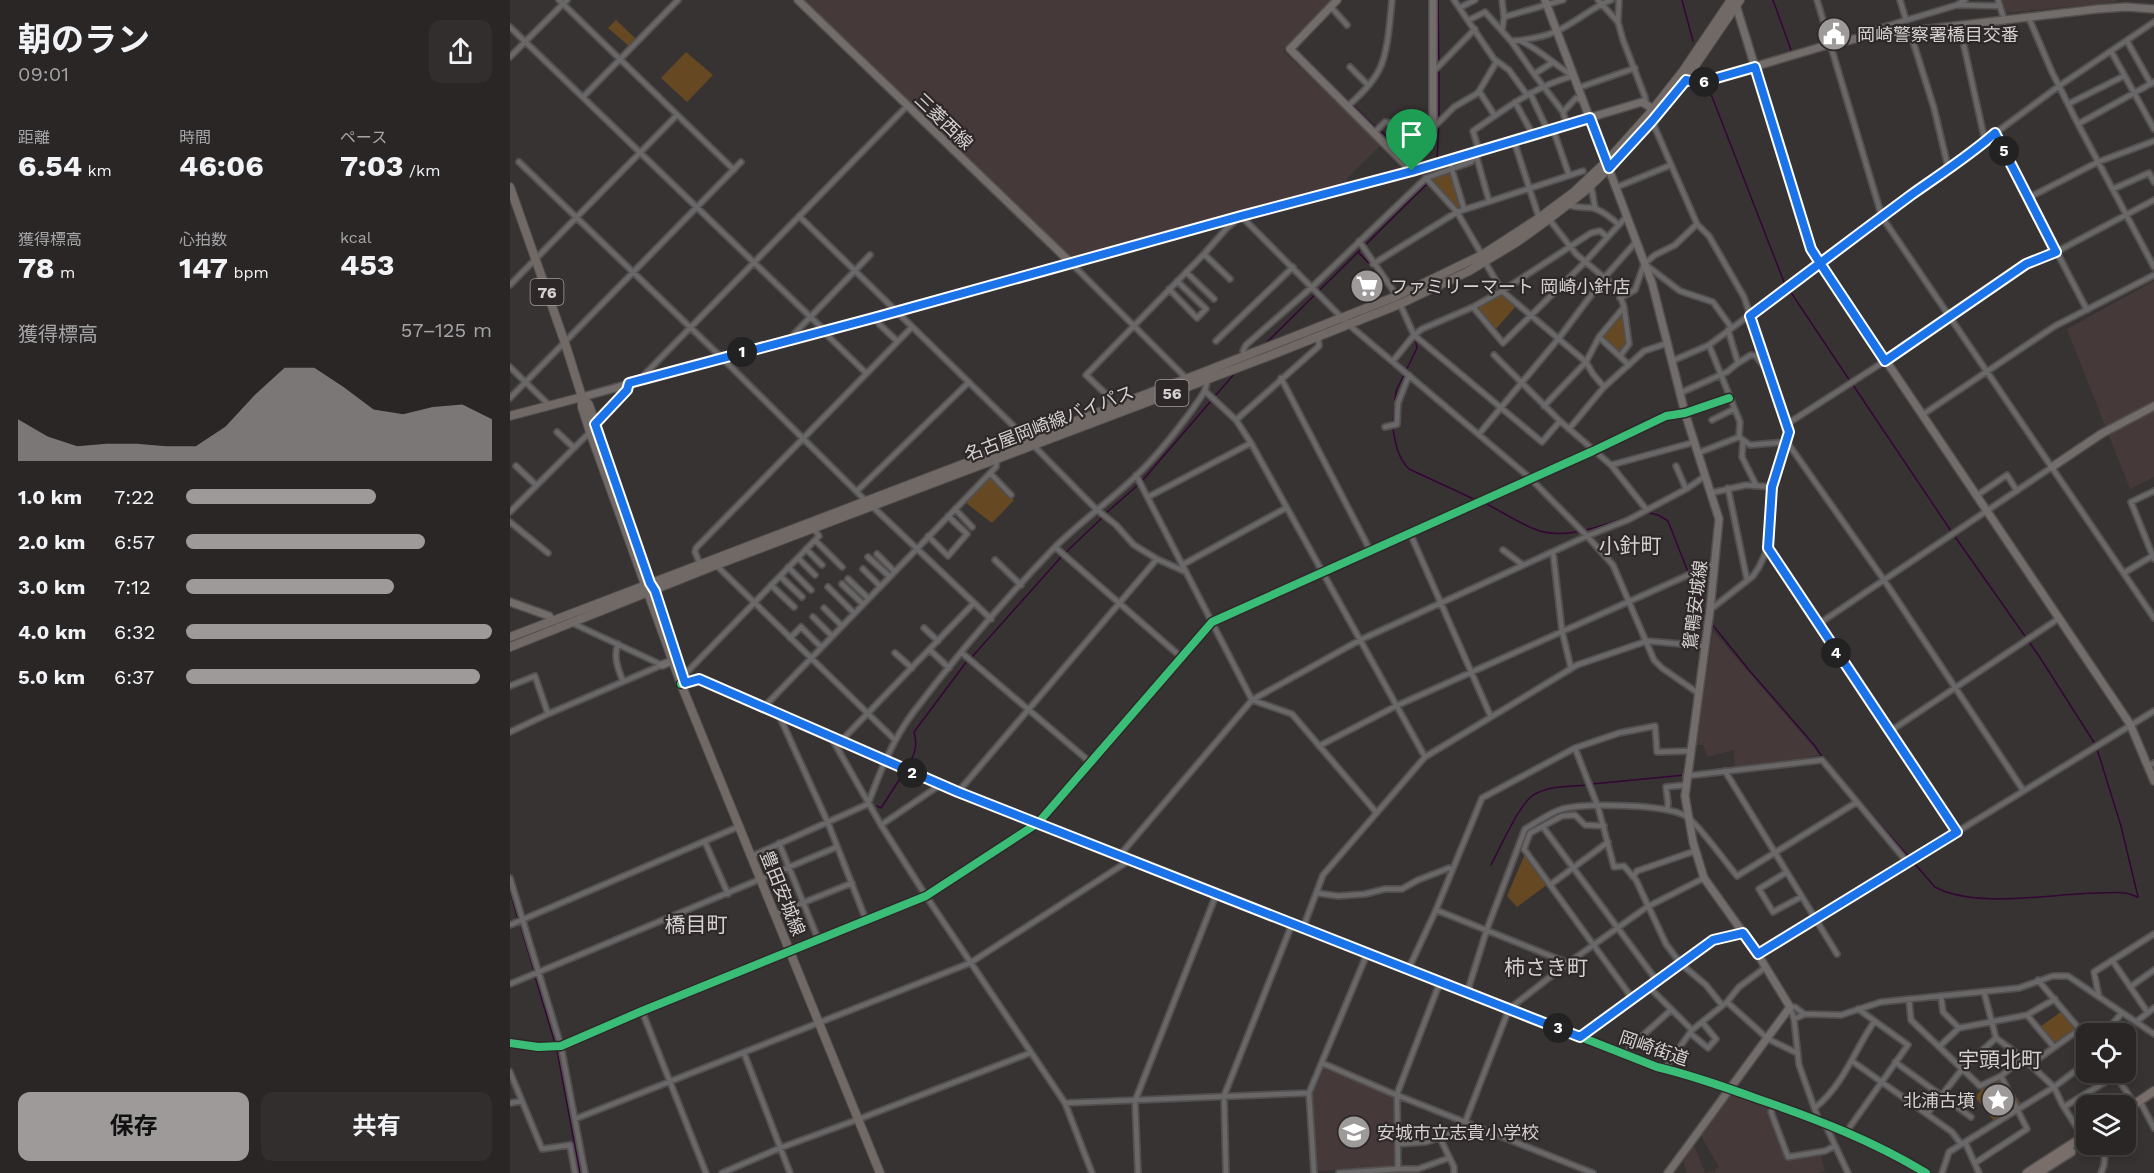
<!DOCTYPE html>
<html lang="ja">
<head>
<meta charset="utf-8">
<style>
  :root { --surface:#2a2626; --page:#322e2e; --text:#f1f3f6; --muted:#a5a5a7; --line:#464343; --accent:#9e9a9a }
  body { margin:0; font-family:"Work Sans","Noto Sans JP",sans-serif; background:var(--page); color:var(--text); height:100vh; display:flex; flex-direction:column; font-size:22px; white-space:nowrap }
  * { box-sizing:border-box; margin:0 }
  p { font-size:20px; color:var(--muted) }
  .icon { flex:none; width:33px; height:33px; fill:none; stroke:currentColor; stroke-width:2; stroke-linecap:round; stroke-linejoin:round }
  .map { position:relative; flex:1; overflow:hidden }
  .side { display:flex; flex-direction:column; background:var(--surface); width:510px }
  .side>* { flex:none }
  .buttons { position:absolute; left:1566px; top:1023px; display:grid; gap:12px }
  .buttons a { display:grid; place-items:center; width:60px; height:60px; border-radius:12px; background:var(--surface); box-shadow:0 3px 9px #0003,0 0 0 2px var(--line); font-size:30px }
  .pin { position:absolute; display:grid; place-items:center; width:51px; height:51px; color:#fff; margin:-62px -26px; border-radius:50% 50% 50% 0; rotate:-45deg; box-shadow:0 0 6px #0007 }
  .pin .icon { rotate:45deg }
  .km { position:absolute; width:30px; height:30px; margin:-15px; border-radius:50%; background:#222; color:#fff; font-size:16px; line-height:30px; text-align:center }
  .round { display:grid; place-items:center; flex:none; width:63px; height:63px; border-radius:12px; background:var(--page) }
  .overview { display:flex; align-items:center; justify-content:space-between; height:102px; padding:0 18px }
  h1 { font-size:33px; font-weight:700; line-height:45px }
  .metrics { display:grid; grid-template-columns:repeat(3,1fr); gap:9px; height:102px; padding:6px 18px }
  .metrics div { display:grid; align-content:center }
  .metrics b { font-size:30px; font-weight:700 }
  .metrics small { font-size:16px; font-weight:400 }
  .metrics p { font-size:16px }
  .chart { height:168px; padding:12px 18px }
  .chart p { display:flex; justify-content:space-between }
  .chart svg { width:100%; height:108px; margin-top:6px; fill:var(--accent); opacity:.7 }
  .cta { display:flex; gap:12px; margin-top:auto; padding:12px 18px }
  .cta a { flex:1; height:69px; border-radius:12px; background:var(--accent); color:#111; font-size:24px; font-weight:700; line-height:69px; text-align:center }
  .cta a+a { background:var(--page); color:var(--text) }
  ul { padding:0 18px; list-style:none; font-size:20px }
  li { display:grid; grid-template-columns:96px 72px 1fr; align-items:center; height:45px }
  li i { height:15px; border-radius:8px; background:var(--accent) }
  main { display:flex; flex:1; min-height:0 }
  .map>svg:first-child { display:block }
  .built { fill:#463939 }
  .green { fill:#664923 }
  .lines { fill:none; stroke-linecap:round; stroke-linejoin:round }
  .stream { stroke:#340635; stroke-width:1.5 }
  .street-casing { stroke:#534f4f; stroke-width:8 }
  .secondary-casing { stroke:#534f4f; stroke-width:10 }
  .primary-casing { stroke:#534f4f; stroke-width:10 }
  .highway-casing { stroke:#534f4f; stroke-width:11 }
  .street { stroke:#696767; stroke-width:4.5 }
  .secondary { stroke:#726c6a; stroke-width:7 }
  .primary { stroke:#706965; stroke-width:8 }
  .highway { stroke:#796e6a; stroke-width:8 }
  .cycleway-casing { stroke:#2e2828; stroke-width:11 }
  .cycleway { stroke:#3abd76; stroke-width:8 }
  .route-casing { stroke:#fff; stroke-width:12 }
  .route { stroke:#1a73e8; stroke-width:8 }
  .labels { text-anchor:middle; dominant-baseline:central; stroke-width:4.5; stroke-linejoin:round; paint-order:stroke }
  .shield { fill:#2e2828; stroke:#a39e9e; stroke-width:1.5 }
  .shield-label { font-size:16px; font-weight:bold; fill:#d5d1d1 }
  .poi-label { font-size:18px; fill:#d5d1d1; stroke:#2e2828; text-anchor:start }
  .street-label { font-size:18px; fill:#d5d1d1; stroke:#2e2828 }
  .quarter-label { font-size:21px; fill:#d5d1d1; stroke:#2e2828 }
</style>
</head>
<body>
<main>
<section class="side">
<div class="overview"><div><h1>朝のラン</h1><p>09:01</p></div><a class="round"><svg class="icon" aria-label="share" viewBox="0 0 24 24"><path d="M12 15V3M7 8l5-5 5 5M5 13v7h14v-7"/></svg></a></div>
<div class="metrics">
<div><p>距離</p><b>6.54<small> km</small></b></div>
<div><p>時間</p><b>46:06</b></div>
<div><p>ペース</p><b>7:03<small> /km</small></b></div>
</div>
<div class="metrics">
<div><p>獲得標高</p><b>78<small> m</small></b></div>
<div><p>心拍数</p><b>147<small> bpm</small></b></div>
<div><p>kcal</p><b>453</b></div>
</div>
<div class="chart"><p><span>獲得標高</span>57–125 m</p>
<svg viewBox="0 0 160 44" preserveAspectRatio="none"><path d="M0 44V27L10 34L20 38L30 37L40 37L50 38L60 38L70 30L80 17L90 6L100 6L110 14L120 23L130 25L140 22L150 21L160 27V44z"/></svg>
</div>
<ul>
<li><b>1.0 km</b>7:22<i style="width:62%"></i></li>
<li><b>2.0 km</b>6:57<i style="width:78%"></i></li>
<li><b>3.0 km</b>7:12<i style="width:68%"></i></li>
<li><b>4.0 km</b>6:32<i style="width:100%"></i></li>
<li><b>5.0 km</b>6:37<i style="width:96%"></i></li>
</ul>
<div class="cta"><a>保存</a><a>共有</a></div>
</section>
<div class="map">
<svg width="1644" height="1173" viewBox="0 0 1644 1173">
  <rect width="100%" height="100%" fill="#383333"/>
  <path class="built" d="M294,0H821L773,51L872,144L836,179L842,186L563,259Z
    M1492,0H1607L1605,2L1497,13Z
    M1644,281V477L1620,489L1557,329Z
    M1203,631L1310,755L1225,769L1224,750L1197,757L1193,745H1186Z
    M814,1069L885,1097V1168L805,1171L802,1096Z
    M1224,1095L1260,1108L1259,1112L1276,1159L1311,1156L1315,1171L1308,1173H1205V1170L1209,1167L1190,1134L1217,1097Z
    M1183,1143L1195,1173L1204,1171V1173H1177L1172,1156Z"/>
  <path class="green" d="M106,20L126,39L119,46L98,28Z
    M176,52L203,75L177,102L151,78Z
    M940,172L950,206L947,207L919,179Z
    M992,294L1006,306L985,330L967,308Z
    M1113,312L1117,343L1109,353L1091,337Z
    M480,476L504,500L482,523L455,502Z
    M1015,854L1038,884L1007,907L997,896Z
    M1552,1011L1568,1028L1544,1044L1530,1027Z
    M1493,1078L1512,1105L1485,1122L1465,1097L1472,1089Z"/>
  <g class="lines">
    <path class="stream" d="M928,0L929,65
      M1172,0L1183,41
      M1263,0L1281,50
      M788,52L838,101
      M929,70V119
      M1199,89L1274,282L1340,381
      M843,105L865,127
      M871,131L892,151
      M900,158L906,164
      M927,161L929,124
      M913,172L916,175
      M849,253L871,276
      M754,345L919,182
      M1343,385L1441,531L1529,656L1585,744
      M704,397L727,371
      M883,423L886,391L907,348L905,338
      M883,428C885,443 888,458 899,469L968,501
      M632,481L701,401
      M972,502C990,510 1005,521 1022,528C1053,543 1095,524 1126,514
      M1136,512L1148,515L1158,521L1178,572
      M596,513L628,485
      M555,553L593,517
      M1180,577L1196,617
      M1201,623L1239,670L1305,746L1314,760
      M461,658L552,556
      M326,742L356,792
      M1587,749L1611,826L1628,897
      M397,767C405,754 408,746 404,732L457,661
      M1082,784L1175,775
      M1341,791L1425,887C1466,909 1539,894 1586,893C1601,893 1615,890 1627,897
      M367,806L371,808L395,771
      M981,865C990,848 1008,807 1022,796C1037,785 1060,787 1077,785
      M0,891L8,919
      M10,924L24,971
      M25,976L47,1050L70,1173"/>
    <g class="street-casing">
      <path id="street" d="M49,0L224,170
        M944,0L984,59L999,70L1017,95
        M992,0L994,17L992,31
        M1088,0L1108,22
        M1109,0L1108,22L1113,40L1135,97L1136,104
        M1307,0L1372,217L1644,618
        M1390,0L1396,20
        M1488,0L1494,19
        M1447,5L1490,6
        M821,7L837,25
        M951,7L965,0
        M1518,16L1542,72L1568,124L1644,267
        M994,17L1053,0
        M959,20L975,12L1001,41C1015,40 1034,37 1047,31C1066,22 1081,8 1101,0
        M0,27L314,330
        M1401,35L1424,108L1438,167
        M1359,36L1360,31L1447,5L1455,0
        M1001,41L1024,74L1042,63
        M1011,41C1030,50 1045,65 1063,76
        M1617,41L1641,84
        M1454,46L1475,141
        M1601,51L1644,129
        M0,57L57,0
        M840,67L858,85
        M924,71L965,29
        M1024,74L1053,112L1057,125
        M1068,88L1125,68
        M969,91L985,116
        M1020,93L1038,131
        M73,97L168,0
        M1005,102L1023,135
        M1558,104L1614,76
        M838,106C849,96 862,84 869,70C878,54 880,19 882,0
        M1053,112L1066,98L1073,101
        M1142,121L1187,224L1199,236L1234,297L1279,432L1262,487L1258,548L1249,567L1243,576L1201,609
        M1568,124L1644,82
        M923,128L944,107L968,93L987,61
        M1043,129L1059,175
        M864,133L875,122L884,124L889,129
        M1485,133L1577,310
        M1004,141L1029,218
        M966,155L979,201
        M939,160L954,209
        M9,162L212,358L355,500
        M916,178L947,212L972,255
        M1081,185L1085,208
        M1107,187L1161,165
        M1603,189L1639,173L1644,182
        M1518,198L1588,162L1644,141
        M1057,205C1068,208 1073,207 1083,208C1091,210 1103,219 1109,225
        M289,216L523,445L586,509L606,525L624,545L647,559L676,572
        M1039,219L1066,254L1108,289L1114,307L1119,344L1110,356
        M849,241L887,296
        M694,254L720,279
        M975,262L992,291L1076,362L1083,374L1094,387
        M561,263L676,378
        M863,264L947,212L1073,171
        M1136,265L1170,291L1203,302L1221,327
        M676,272L704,299
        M0,285L167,115
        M659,289L687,318L696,309L667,281
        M1110,298L1125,290L1134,264L1145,255L1165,245L1187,224
        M890,304L904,335L1032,442L1050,421
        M963,307L993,343L1075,262L1117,216
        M367,317L369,324L387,341
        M316,330L317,335L356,373
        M1089,337L1119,365
        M285,338L284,334L360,255
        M706,341L783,267
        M1199,345L1230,422L1229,437
        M734,355L733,351L736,345L802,287L916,178L961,162L969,151L963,131C995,109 1025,86 1063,76
        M984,355L1050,421L1101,465L1136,509
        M883,361L904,335L912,329L963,307L992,291L1081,233L1090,231L1097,237
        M1162,361L1199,345L1549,86L1644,22
        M1228,363L1241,355L1246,356L1253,365L1256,363
        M0,367L39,405
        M771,378L861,552
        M134,379L135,374L397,106
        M695,391L726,420L741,443L915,757
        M1170,393L1217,372L1228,363L1218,330
        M0,398L231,162
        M1034,406L1076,362L1089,337L1114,307
        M602,407L598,396L576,375L694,254L717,228L731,216L838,324L1020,478L1077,536L1103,565L1144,660L1152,668L1188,693
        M1412,415L1545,326L1644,275
        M726,420L809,346L808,337
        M1202,420L1224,409
        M1277,424L1375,361L1516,264L1546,252L1644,200
        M85,425L117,390L119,384
        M875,427L887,424L888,403L899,375
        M1059,429L1094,387L1134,351L1158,343
        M47,432L63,447
        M969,434L1049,338L1094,278L1125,243
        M1229,437L1240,445L1277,442
        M1233,440L1232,457L1246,485
        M1277,442L1374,580L1513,790
        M1188,453L1229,437
        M1101,465L1185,442
        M6,466L26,485
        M1166,466L1176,489
        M480,473L501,495
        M626,475L742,700L782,714L866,812
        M1218,488L1237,580
        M347,491L459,382
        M1644,491L1621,502L1644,559
        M1201,493L1236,485L1262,487
        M1466,496L1497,475L1507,491
        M638,497L741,443
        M362,506L481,619
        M445,509L462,527
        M0,512L80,432
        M0,522L38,553
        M900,533L981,717
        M418,536L438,556L457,534L438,516
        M305,540L332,567
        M545,547L671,657
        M1258,548L1447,832
        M296,549L312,565
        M993,550L1013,565
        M1043,552L1052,631L1061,668
        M367,554L384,571
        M358,557L379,576
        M288,558L305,575
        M485,560L511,585
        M190,564L185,552L186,548L402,327
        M672,565L776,508
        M207,566L385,740
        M278,567L301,590
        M353,569L370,586
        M1614,573L1644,555
        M270,576L292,597
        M338,579L358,598
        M332,584L353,604
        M261,585L284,607
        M318,587L344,613
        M314,608L332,626
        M303,617L322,636
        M62,623L152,665
        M1307,625L1542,467
        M414,628L428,641
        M280,638L291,627L311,647
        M108,644C103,656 108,669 113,681
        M420,650L439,668
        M385,653L402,668
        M452,653L580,762
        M168,675L178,671L309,536L304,529
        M0,686L25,676L38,714
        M254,707L486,467L487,459
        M268,713L318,823L356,920
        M0,732L38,714L152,665
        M1379,732L1548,619
        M321,737L371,825L416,896L555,1103L582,1173
        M331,741L463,604
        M809,746L886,706L1205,563
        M1065,748L1088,807L1104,867L1114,866L1126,880L1156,944L1171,964L1196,985L1212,1005
        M1638,766L1644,763
        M1215,771L1327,954
        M1176,776L1312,760L1397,862
        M448,792L647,559
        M1157,810L1158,803L1156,787L1176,785
        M371,825L430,785
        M1094,826L1075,825L1065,815L1052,816L1020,833L1014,849L1122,998
        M1033,827L1147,981
        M195,842L218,894
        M269,843L308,939
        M610,855L742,700L850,640L1077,536L1118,520L1178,488L1195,476
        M242,856L358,804C370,772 382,741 402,714C446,656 494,600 544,548C570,522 600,501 626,476C647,456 665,433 682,410C689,399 698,391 697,378
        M1277,872L1249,889L1263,912L1291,897
        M1123,877L1127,871L1185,851
        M0,878L51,1046L75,1173
        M1040,885L1098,842
        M807,893L828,896L855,894L875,889H892L908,880L939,868L942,870
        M926,910L1058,963
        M265,914L342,883
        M0,925L230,826
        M793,928L813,875L915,757L1067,665L1137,641L1195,646
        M1248,954L1644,711
        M1602,960L1638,1013
        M898,970L926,910L972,798L1065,748L1109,733L1145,726L1147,752L1180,751
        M1528,980L1576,1037
        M0,984L327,847
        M1139,987L1182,1030
        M1620,987L1644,970
        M1474,992L1486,1038L1513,1058L1544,1087L1552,1104L1573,1137
        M957,993L977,929L1015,829C1026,823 1039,813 1052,809C1076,803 1155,804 1176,816C1186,821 1217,864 1227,876L1347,802
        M1431,996L1433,1012L1449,1028
        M1589,997L1584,972L1644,934
        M1399,999L1401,1020L1470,1086L1491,1076
        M1217,1002L1258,1039L1287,1053
        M1280,1007L1284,1019L1289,1065L1309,1121
        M1280,1007H1285L1294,1014
        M132,1011L196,1173
        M1517,1015L1544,1047
        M1284,1019L1295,1014L1331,1015L1371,1002L1509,988L1543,976H1558L1644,1034
        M1626,1022L1644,1008
        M1180,1033L1198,1048L1206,1039L1192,1022
        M1597,1034V1030L1612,1013
        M1070,1037L1203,940L1233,933
        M0,1043L28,1047L51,1046L132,1011L416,896L528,823L702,622L1083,451L1156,416L1175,413L1219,398
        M1430,1046L1449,1028L1517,1015L1545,999
        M234,1053L280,1173
        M1117,1055L1120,1047L1161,1010
        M1342,1061L1442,1132L1451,1144
        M1385,1062L1461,1117
        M812,1063L879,1092L1083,1173
        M1521,1064L1570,1029
        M1154,1069L1182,1030L1217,1002L1229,987L1256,967
        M0,1072L32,1149L60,1145L65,1173
        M1603,1072L1625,1104
        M0,1103L12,1101
        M555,1103L799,1093
        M1264,1104L1261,1112L1278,1157L1315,1151L1325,1146
        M1632,1105L1644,1128
        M1306,1107C1334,1084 1344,1051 1364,1022
        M1554,1107L1605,1076
        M1417,1114L1453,1068L1486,1038
        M65,1119L460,963L620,860
        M1315,1124L1338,1173
        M1337,1131L1398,1045L1348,1009
        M930,1138L944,1167V1173
        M1455,1142L1469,1173
        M888,1144L916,1142L952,1130L999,1009L1058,963L1137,907L1194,878
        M1591,1144C1595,1153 1596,1164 1591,1173
        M1465,1163L1517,1129L1491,1076L1513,1058
        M888,1169H908L939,1158
        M212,1173L270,1148L349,1119L520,1053
        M628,1173L625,1101L706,895
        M716,1173L714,1096L782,924
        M804,1173L799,1093L857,954
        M829,1173L888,1169L887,1094L930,982
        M1432,1173L1439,1152L1544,1087L1576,1063"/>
    </g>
    <g class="secondary-casing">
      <path id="secondary" d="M288,0L561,263
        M827,0L780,49L902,171
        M1035,0L1142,283L1175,413L1209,519L1200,610L1175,796L1183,842L1194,878L1244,948L1280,1007L1158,1173
        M1225,2L1301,249L1620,724L1644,781
        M1176,79L1189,83L1321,44L1359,36L1587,9L1616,7L1644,9
        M893,161L923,128V0
        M72,397L731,216L902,171L1132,102L1143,109
        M1542,467L1591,434L1644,406
        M0,602L39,616L42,621
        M152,665L162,661
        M171,684L189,679L448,792L1147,1067C1181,1075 1215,1087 1248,1099C1307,1119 1363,1141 1416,1173"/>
    </g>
    <g class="primary-casing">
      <path id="primary" d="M0,187L55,343L72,397V407L80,432L171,684L370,1173
        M72,397L79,405L140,583L145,591L170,669
        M0,416L72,397
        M0,637L689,374L887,296L972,255L1029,218L1064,192L1097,161L1140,113L1173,71L1221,0
        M0,647L206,565L759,356L890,304L959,271L1007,242L1039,219L1076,190L1099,168L1142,121L1176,79L1230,0"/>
    </g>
    <g class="highway-casing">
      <path id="highway" d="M1616,1110L1644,1091
        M1517,1173L1576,1135
        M1528,1173L1561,1152"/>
    </g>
    <use href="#street" class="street"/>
    <use href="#secondary" class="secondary"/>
    <use href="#primary" class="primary"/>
    <use href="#highway" class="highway"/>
    <g class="cycleway-casing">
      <path id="cycleway" d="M171,684L189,679L448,792L1147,1067C1181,1075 1215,1087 1248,1099C1307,1119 1363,1141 1416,1173
        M0,1043L28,1047L51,1046L132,1011L416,896L528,823L702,622L1083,451L1156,416L1175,413L1219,398"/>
    </g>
    <use href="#cycleway" class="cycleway"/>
  </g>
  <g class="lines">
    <g class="route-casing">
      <path id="route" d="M902,171L731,216L367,317L119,383L117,390L85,424L140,583L145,591L175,683L189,679L448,792L1070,1037L1203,940L1233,933L1248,954L1447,832L1258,548L1262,487L1279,432L1240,316C1293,276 1347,235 1401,195C1429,175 1459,156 1485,133L1546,252L1516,264L1375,361L1310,263L1301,249L1245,67L1189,83L1176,80L1142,121L1099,168L1080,118L902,171"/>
    </g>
    <use href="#route" class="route"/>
  </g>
  <defs>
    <g id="civic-disc" transform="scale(1.725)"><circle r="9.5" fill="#9e9a9a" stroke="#2e2828"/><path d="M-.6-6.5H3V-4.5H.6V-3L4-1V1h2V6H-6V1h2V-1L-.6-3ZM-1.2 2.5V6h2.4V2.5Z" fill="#fff"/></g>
    <g id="supermarket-disc" transform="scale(1.725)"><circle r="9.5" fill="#9e9a9a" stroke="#2e2828"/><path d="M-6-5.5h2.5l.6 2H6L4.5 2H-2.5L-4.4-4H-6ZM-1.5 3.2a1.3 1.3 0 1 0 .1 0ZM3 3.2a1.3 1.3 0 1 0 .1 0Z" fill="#fff"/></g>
    <g id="sight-disc" transform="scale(1.725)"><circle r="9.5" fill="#9e9a9a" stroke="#2e2828"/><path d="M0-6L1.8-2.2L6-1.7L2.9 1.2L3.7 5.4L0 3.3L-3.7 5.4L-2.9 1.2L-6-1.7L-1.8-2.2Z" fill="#fff"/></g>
    <g id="school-disc" transform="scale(1.725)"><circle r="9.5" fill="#9e9a9a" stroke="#2e2828"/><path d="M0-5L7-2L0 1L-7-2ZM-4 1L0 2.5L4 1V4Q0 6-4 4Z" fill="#fff"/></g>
  </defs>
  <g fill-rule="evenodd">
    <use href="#civic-disc" x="1324" y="34"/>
    <use href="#supermarket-disc" x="857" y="286"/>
    <use href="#sight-disc" x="1488" y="1100"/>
    <use href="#school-disc" x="844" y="1132"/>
  </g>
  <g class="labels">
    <g class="shield">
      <rect x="20.5" y="279" width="33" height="26" rx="4.5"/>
      <rect x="645.5" y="380" width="33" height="26" rx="4.5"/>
    </g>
    <g class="shield-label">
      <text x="37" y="292">76</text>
      <text x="662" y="393">56</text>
    </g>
    <g class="poi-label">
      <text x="1347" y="34">岡崎警察署橋目交番</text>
      <text x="880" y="286">ファミリーマート 岡崎小針店</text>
      <text x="1465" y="1100" text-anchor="end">北浦古墳</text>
      <text x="867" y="1132">安城市立志貴小学校</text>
    </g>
    <g class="street-label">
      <text transform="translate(434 121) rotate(44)">三菱西線</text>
      <text transform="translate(539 423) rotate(-21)">名古屋岡崎線バイパス</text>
      <text transform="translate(1185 605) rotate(-83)">鴛鴨安城線</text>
      <text transform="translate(273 893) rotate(68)">豊田安城線</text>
      <text transform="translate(1144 1048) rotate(19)">岡崎街道</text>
    </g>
    <g class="quarter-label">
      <text x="1120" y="545">小針町</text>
      <text x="186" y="924">橋目町</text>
      <text x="1036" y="967">柿さき町</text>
      <text x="1490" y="1059">宇頭北町</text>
    </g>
  </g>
</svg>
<div class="buttons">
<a><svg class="icon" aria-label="locate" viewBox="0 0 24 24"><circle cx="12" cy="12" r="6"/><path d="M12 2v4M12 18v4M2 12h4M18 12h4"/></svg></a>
<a><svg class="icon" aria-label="layers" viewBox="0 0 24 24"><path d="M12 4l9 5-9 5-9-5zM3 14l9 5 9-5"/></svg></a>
</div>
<div class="pin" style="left:902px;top:171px;background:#1e9e55"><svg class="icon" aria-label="arrive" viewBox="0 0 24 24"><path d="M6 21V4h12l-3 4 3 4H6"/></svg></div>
<b class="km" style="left:232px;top:352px">1</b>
<b class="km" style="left:402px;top:773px">2</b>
<b class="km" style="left:1048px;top:1028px">3</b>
<b class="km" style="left:1326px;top:653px">4</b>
<b class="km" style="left:1494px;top:151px">5</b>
<b class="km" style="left:1194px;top:82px">6</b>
</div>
</main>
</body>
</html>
